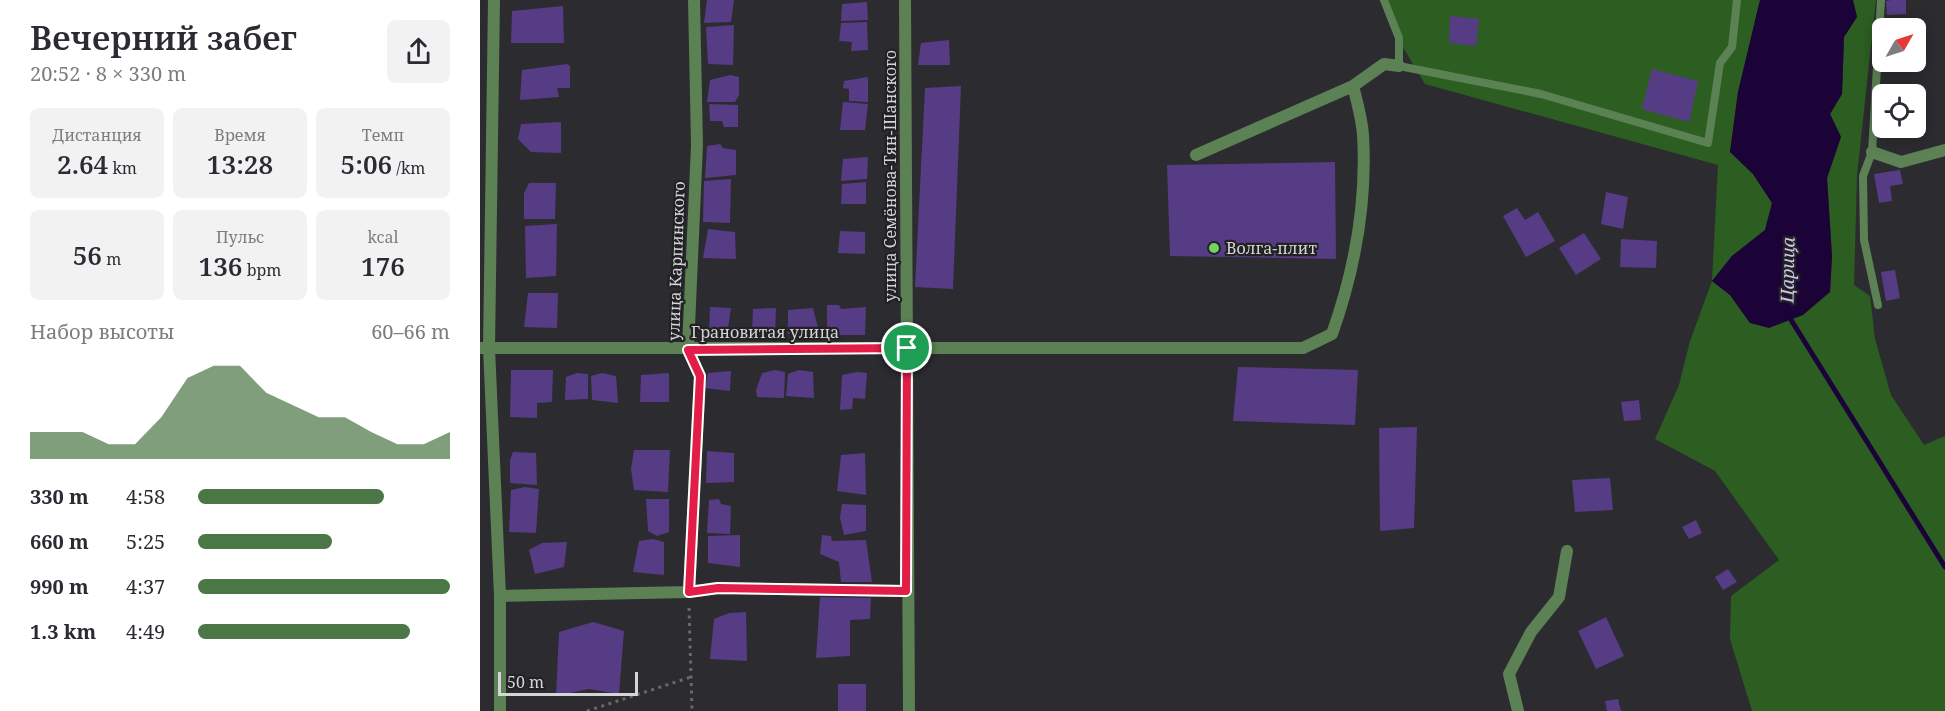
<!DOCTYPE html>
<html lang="ru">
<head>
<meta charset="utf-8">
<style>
  :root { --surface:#fff; --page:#f2f2f3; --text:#2b2b33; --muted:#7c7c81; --accent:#4b7646 }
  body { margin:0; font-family:"Noto Serif",serif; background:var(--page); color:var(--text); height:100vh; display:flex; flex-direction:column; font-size:22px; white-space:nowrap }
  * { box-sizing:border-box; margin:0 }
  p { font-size:20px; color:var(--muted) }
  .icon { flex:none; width:33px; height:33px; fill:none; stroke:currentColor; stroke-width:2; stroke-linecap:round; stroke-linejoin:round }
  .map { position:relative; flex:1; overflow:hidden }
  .panel { display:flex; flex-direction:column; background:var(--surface); width:480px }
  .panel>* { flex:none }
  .needle { width:39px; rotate:51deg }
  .fabs { position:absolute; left:1392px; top:18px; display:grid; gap:12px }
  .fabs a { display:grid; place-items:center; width:54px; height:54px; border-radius:9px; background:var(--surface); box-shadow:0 3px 15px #0003; font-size:30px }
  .scale { position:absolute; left:18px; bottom:15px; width:140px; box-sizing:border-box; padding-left:6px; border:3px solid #d5d5d7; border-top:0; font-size:16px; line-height:21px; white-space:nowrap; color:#d5d5d7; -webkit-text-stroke:4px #222225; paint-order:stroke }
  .pin { position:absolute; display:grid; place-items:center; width:51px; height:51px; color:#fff; margin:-26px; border:3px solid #fff; border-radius:50%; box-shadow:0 2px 6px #0007 }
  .round { display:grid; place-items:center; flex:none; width:63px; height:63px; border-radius:9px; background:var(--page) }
  .overview { display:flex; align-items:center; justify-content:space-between; height:102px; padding:0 30px }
  h1 { font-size:33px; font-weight:600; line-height:45px }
  .figures { display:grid; grid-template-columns:repeat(3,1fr); gap:9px; height:102px; padding:6px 30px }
  .figures div { display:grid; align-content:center; border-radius:9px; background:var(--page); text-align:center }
  .figures b { font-size:26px; font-weight:600 }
  .figures small { font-size:16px; font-weight:400 }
  .figures p { font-size:16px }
  .chart { height:168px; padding:12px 30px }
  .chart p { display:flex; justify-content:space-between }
  .chart svg { width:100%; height:108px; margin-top:6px; fill:var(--accent); opacity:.7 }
  ul { padding:0 30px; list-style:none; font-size:20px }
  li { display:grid; grid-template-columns:96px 72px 1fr; align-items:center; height:45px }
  li i { height:15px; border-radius:8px; background:var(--accent) }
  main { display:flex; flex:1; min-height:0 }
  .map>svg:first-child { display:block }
  .green { fill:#2c5e21 }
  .water { fill:#1b0338 }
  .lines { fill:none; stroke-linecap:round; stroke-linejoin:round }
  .stream { stroke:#1b0338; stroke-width:5 }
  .building { fill:#563c84 }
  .path { stroke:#69686c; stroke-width:3; stroke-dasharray:3 4.5; stroke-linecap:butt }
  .service { stroke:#5b8154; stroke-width:8 }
  .minor { stroke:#5b8154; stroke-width:12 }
  .route-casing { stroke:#fff; stroke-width:12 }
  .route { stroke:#e11d48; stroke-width:8 }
  .poi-dot { fill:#72d25d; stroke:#222225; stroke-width:2 }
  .labels { text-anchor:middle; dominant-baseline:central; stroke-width:4.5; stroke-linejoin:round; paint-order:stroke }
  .street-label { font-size:16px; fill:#d5d5d7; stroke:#222225 }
  .poi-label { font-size:16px; fill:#d5d5d7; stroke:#222225; text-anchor:start }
  .water-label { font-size:18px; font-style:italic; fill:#d0c5ef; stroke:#222225 }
</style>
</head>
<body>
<main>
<section class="panel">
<div class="overview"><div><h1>Вечерний забег</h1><p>20:52 · 8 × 330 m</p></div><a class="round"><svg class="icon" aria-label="share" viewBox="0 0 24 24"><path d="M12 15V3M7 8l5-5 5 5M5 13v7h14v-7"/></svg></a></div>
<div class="figures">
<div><p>Дистанция</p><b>2.64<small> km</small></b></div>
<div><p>Время</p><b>13:28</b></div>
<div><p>Темп</p><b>5:06<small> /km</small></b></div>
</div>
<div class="figures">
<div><b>56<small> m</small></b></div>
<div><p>Пульс</p><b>136<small> bpm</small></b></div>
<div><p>kcal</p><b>176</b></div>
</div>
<div class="chart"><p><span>Набор высоты</span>60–66 m</p>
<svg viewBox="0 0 160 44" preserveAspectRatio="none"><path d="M0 44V33L10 33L20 33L30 38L40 38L50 27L60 11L70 6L80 6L90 17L100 22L110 27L120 27L130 33L140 38L150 38L160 33V44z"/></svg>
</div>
<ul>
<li><b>330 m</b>4:58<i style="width:74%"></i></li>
<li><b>660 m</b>5:25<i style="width:53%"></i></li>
<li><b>990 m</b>4:37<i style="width:100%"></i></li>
<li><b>1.3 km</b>4:49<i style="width:84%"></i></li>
</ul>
</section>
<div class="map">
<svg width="1465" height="711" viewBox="0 0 1465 711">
  <rect width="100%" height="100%" fill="#2c2b2f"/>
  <path class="green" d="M905,0H1280L1258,92L1250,152L1273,174L1292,203L1285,230L1252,256L1232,281L1250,295L1270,323L1350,292L1352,256L1347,178L1361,137L1350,114L1362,94L1364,37L1377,17L1373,0H1396L1377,175L1374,285L1390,296L1395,339L1411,395L1444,445L1465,436V711H1272L1250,639L1251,596L1299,560L1235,471L1175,439L1199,385L1210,341L1232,281L1238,165L945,84L921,44Z"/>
  <path class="water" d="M1280,0H1373L1377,17L1364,37L1362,94L1350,114L1361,137L1347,178L1352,256L1350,292L1323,315L1289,328L1270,323L1250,295L1232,281L1252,256L1285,230L1292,203L1273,174L1250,152L1258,92Z"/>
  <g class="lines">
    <path class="stream" d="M1308,315L1465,567"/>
  </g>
  <path class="building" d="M227,0H254L251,22L224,23Z
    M1411,0H1426V14L1407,15L1406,1Z
    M387,2L388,20L361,21L362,4Z
    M83,6L84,43H31L32,11Z
    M970,16L999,19L996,46L969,43Z
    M387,22L388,50L371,51L372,42L359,41L361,23Z
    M254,25L253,65L228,64L226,27Z
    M469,40L470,65H438L441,43Z
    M87,64L90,66V88H77L79,97L40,100L42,70Z
    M1172,69L1218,81L1209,122L1162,109Z
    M250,75L259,77V95L255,102H227L230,80Z
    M388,77V102L369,101V89L363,88L364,81Z
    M481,86L473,289L435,287L445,88Z
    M363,102L388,104L385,130H360Z
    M229,104L258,105V127H244L242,121H230Z
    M81,122V153L51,152L38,139L41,124Z
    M240,144L243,148L256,150V175L225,178L227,146Z
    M388,157L387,179L361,181L363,159Z
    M855,162L856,259L690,256L687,165Z
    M1420,170L1423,184L1410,186L1412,201L1399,203L1394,174Z
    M251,179L250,223L223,222L224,181Z
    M386,182V204H361L362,184Z
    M49,183H76L75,219H44V193Z
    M1126,192L1148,197L1143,229L1121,224Z
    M1037,208L1045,220L1058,212L1075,241L1046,257L1023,216Z
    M77,224L76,276L46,278L45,226Z
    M228,229L255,232L256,259L223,258Z
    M360,231L385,232V254L358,253Z
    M1104,233L1121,259L1096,275L1079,248Z
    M1141,239L1177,241L1176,268L1140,267Z
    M1415,270L1420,298L1406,301L1401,272Z
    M48,293H78L77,328L44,327Z
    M347,305H359L361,309L386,307L385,335H347Z
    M230,307L251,308L247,335L229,333Z
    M296,308L295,335L272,334L273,309Z
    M333,308L338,328H332V334H308V310Z
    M758,367L878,370L875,425L753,421Z
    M31,370H73L72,402L57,403V418L30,417Z
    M295,370L305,372L304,398L277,397L276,390L282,373Z
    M319,370L333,372L334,398L306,396L308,374Z
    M251,371L250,391L225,388L228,373Z
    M377,372L387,373L385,399L373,398L372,409L360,410L362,375Z
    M97,373L108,374V399L85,400L86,377Z
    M122,373L136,376L138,403L112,400L111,376Z
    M189,373V402H160L161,375Z
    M1159,400L1161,420L1144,421L1141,402Z
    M937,427L934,528L900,531L899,428Z
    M154,450H190L188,492L154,490L151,469Z
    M227,451L254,453V482L226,483Z
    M33,452L56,453L57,485L30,483V460Z
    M385,453L386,495L357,491L361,455Z
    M1130,478L1133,510L1095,512L1092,480Z
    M45,487L59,489L56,533L29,532L31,490Z
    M166,499H189V532L177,536L168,531Z
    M239,499L241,504L251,506L250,534L227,533L229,500Z
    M362,504L386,505V531L364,535L360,518Z
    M1216,520L1222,533L1209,539L1202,527Z
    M260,535V567L228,563V536Z
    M342,535L351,536L352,541L386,540L392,582H361L359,562L340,554Z
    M173,539L184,542V575L153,572L159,541Z
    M87,542L84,567L55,574L49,550L62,543Z
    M1248,569L1257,582L1243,590L1235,577Z
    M340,597L391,598L390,619L370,620V656L336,658Z
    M266,612L267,661L230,659L234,619L249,613Z
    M1126,617L1144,656L1116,669L1098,631Z
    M113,622L144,631L139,694L109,689L76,696L79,632Z
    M358,684H386V711H358Z
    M1138,699L1141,711H1127L1125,701Z"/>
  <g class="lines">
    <path class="path" d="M209,608L212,711
      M107,711L211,677"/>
    <path class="service" d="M904,0L919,38V66L1061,94L1228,143L1240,63L1252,47L1257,0
      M1398,305L1384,240L1383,176L1392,152L1401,0"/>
    <path class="minor" d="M14,0L9,348L20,596V711
      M425,0L429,711
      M1392,152L1421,162L1465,150
      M716,155L873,86L904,64L919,66
      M0,348H823L852,334C874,272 887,202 883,135C882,119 877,102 873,86
      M209,592L220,376L208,349L217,145L214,0
      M20,596L209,592L238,588L426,591
      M1038,711L1029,674L1051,632L1079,597L1087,551"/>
  </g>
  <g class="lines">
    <g class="route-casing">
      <path id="route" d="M427,348L426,591L238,588L209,592L220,376L208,350Z"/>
    </g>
    <use href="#route" class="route"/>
  </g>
  <circle class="poi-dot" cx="734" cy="248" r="6"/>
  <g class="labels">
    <g class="street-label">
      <text transform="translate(410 176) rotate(-90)">улица Семёнова-Тян-Шанского</text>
      <text transform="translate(196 261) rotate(-88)">улица Карпинского</text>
      <text x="285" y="332">Грановитая улица</text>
    </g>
    <g class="poi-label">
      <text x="746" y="248">Волга-плит</text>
    </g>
    <g class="water-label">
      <text transform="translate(1307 270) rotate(-89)">Царица</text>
    </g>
  </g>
</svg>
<div class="fabs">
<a><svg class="needle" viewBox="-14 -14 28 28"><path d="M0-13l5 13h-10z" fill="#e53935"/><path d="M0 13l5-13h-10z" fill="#7c7c81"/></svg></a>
<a><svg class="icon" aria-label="locate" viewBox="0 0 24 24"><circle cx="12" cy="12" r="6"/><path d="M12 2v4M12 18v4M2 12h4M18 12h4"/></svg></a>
</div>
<div class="scale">50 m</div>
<div class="pin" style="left:427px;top:348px;background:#1e9e55"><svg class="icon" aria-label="arrive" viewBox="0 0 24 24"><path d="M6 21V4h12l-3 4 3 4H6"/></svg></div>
</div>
</main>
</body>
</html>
